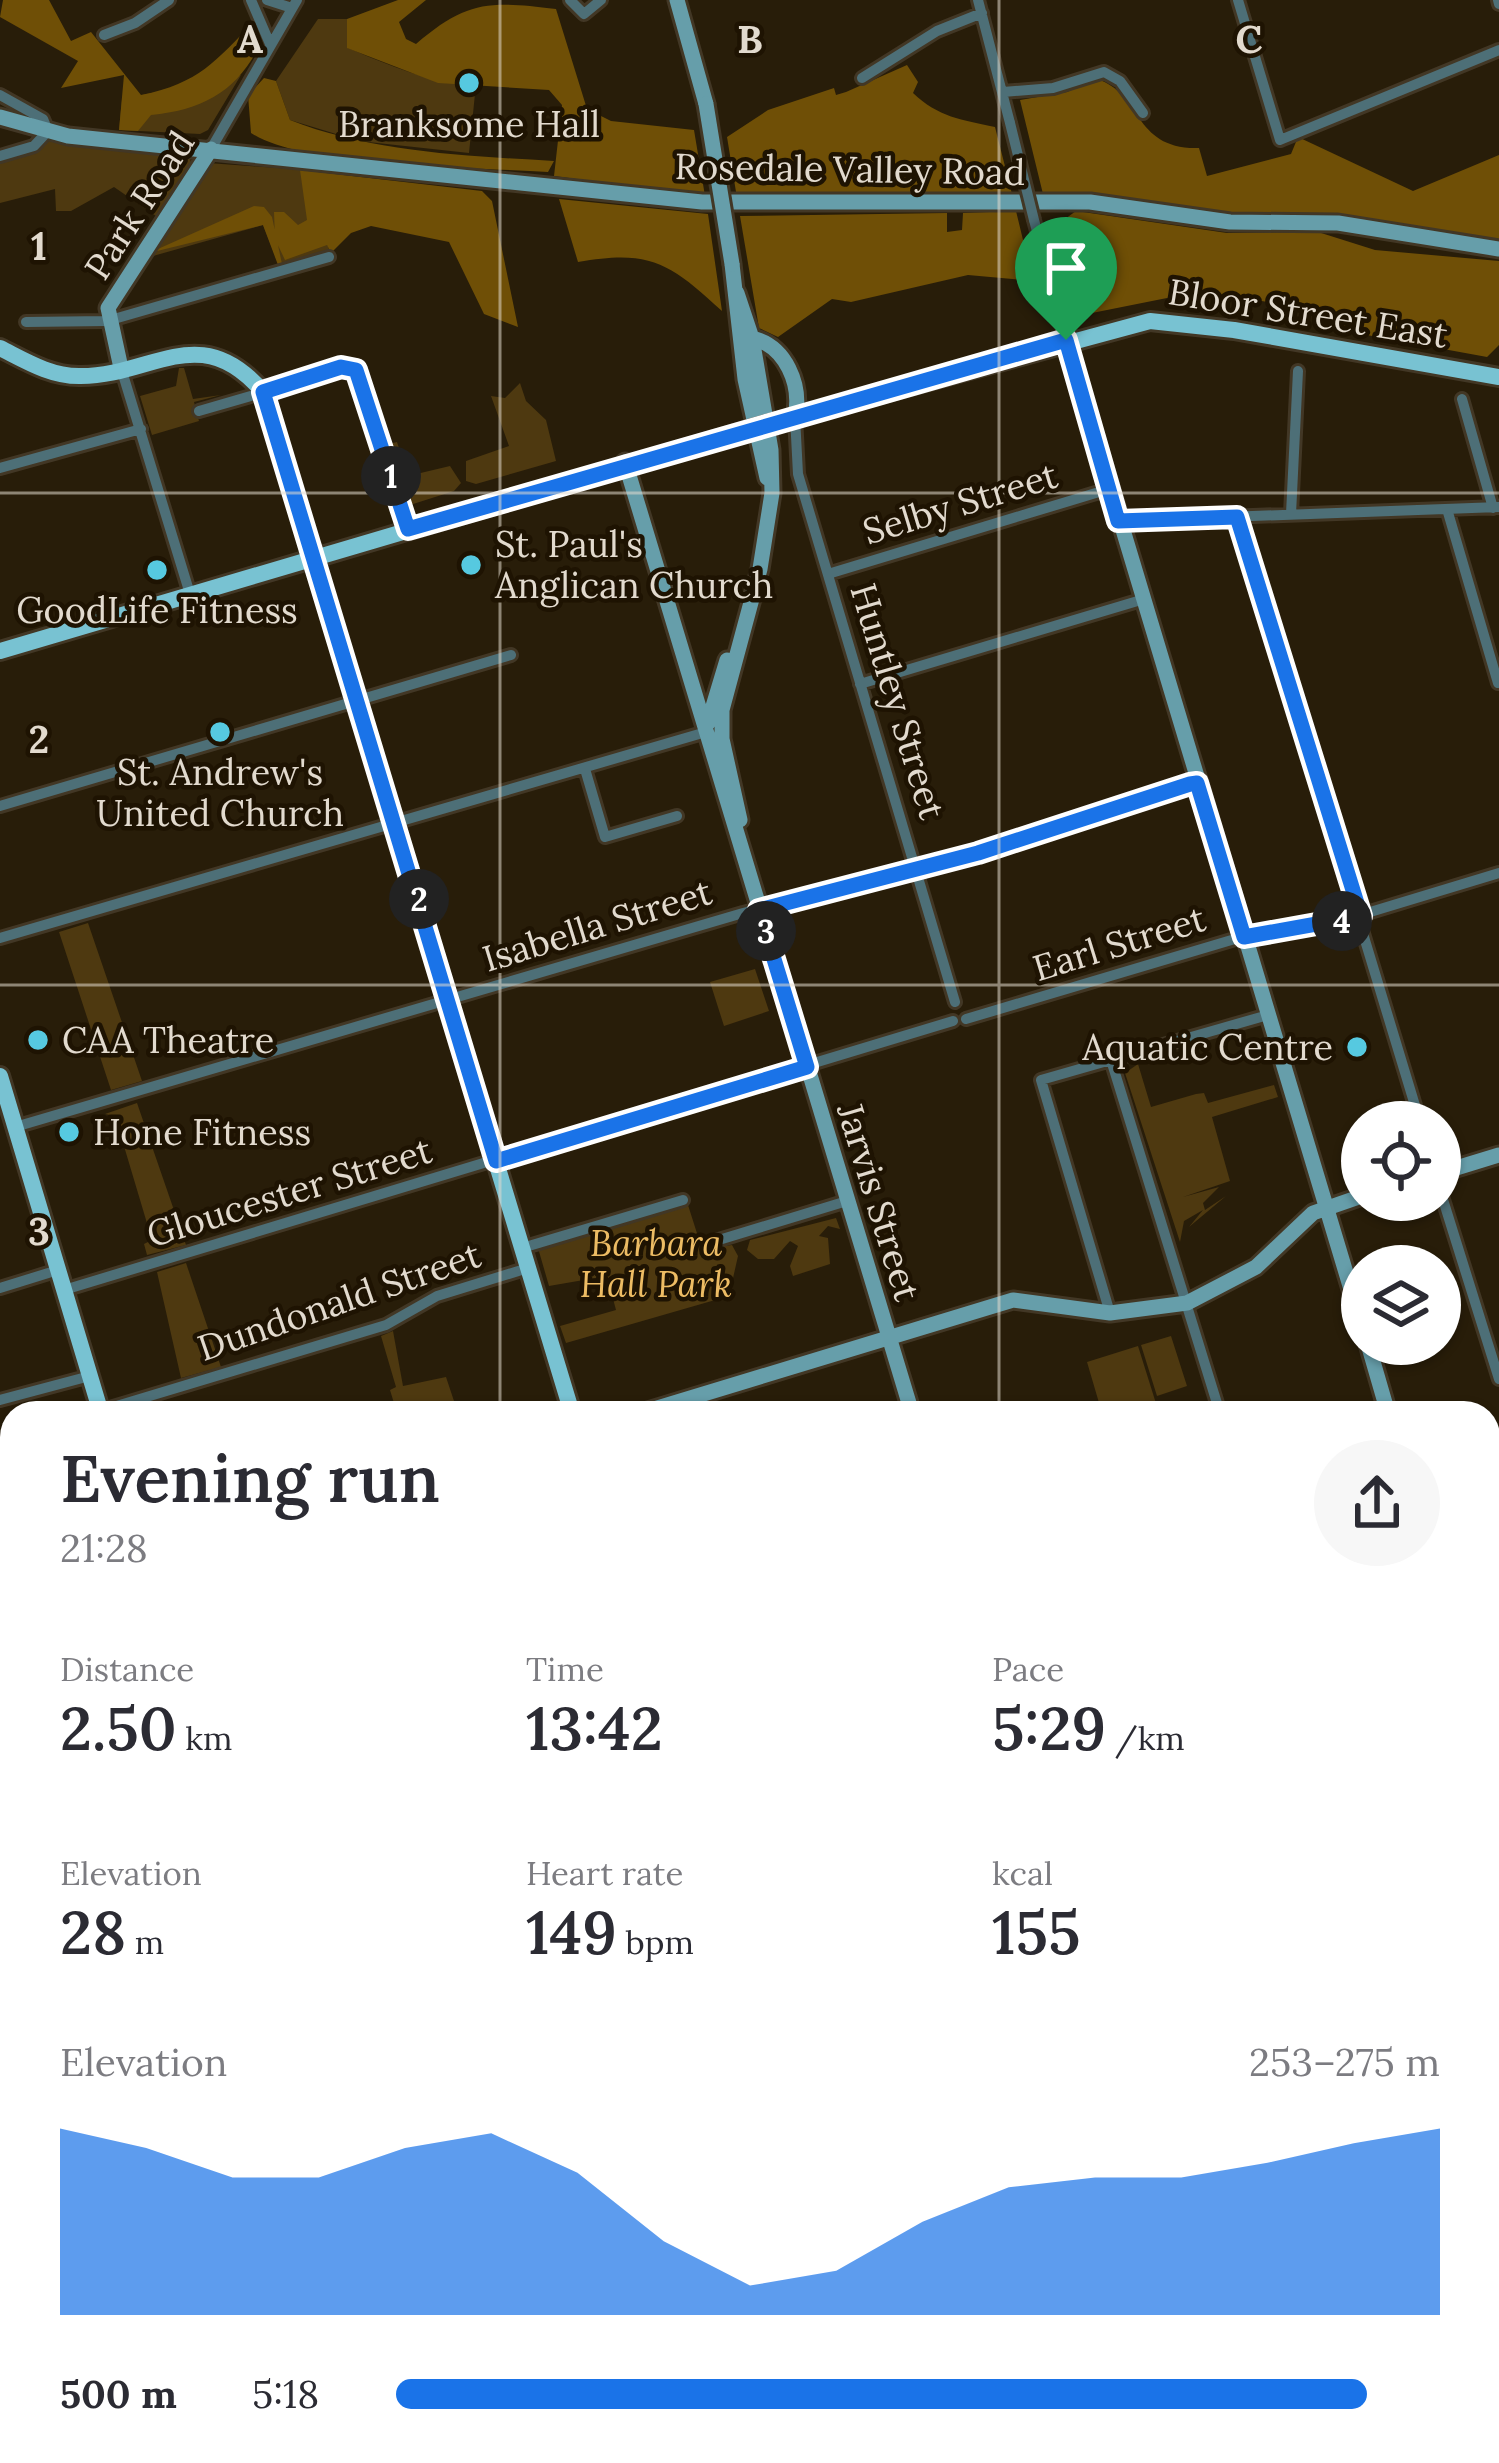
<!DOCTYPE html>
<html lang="en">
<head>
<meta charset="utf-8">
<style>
  :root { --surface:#fff; --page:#f7f7f7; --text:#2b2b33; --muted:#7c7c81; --accent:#1a73e8 }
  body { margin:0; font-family:Lora,serif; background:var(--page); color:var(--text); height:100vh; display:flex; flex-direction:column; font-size:45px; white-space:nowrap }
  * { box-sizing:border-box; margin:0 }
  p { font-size:39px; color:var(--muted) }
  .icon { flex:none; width:66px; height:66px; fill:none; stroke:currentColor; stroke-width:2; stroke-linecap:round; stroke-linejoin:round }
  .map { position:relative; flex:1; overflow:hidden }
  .side { position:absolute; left:0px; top:1401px; width:1500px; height:1062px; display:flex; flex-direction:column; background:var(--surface); border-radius:36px 36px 0 0; box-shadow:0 3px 9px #0004 }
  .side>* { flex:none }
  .fabs { position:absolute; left:1341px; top:1101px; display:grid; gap:24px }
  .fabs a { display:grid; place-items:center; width:120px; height:120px; border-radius:50%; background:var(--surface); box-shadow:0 3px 9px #0004; font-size:60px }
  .pin { position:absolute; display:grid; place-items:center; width:102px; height:102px; color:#fff; margin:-123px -51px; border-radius:50% 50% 50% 0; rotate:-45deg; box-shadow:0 0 12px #0007 }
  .pin .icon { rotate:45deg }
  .km { position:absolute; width:60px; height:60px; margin:-30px; border-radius:50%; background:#222; color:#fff; font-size:33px; line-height:60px; text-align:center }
  .round { display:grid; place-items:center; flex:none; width:126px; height:126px; border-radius:63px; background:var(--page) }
  .overview { display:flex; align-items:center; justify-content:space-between; height:204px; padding:0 60px }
  h1 { font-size:66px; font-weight:600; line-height:90px }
  .figures { display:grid; grid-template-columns:repeat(3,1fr); gap:18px; height:204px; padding:12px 60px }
  .figures div { display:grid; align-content:center }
  .figures b { font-size:60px; font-weight:600 }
  .figures small { font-size:33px; font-weight:400 }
  .figures p { font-size:33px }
  .chart { height:336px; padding:24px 60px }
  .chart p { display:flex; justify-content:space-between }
  .chart svg { width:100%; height:216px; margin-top:12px; fill:var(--accent); opacity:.7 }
  ul { padding:0 60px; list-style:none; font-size:39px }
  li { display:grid; grid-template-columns:192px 144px 1fr; align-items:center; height:90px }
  li i { height:30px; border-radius:15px; background:var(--accent) }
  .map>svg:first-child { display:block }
  .green { fill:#4e3910 }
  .forest { fill:#6f4f06 }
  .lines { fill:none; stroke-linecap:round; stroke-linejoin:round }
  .street-casing { stroke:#423725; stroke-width:16 }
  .secondary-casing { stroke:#423725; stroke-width:21 }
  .primary-casing { stroke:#423725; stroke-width:22 }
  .street { stroke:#4d6f77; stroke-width:10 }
  .secondary { stroke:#669eaa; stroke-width:15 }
  .primary { stroke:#78c2d2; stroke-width:16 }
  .tram { stroke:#8e8475; stroke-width:3 }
  .street-bridge-casing { stroke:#423725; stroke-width:16; stroke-linecap:butt }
  .secondary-bridge-casing { stroke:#423725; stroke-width:21; stroke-linecap:butt }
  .primary-bridge-casing { stroke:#423725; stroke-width:22; stroke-linecap:butt }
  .street-bridge { stroke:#4d6f77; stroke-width:10 }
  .secondary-bridge { stroke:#669eaa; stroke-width:15 }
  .primary-bridge { stroke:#78c2d2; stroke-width:16 }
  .route-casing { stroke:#fff; stroke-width:24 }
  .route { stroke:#1a73e8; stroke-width:15 }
  .grid { fill:none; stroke:#e2dace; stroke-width:3; stroke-opacity:0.55 }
  .poi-dot { fill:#56c9e0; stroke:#1e1302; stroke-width:4.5 }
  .labels { text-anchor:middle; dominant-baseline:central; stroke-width:9; stroke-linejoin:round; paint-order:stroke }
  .poi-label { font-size:36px; fill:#e2dace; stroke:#1e1302 }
  .street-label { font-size:36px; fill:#e2dace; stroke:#1e1302 }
  .park-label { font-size:36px; font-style:italic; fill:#edbc64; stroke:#1e1302 }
  .grid-label { font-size:39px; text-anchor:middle; font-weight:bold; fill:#e2dace; stroke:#1e1302; stroke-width:9; stroke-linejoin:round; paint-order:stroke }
</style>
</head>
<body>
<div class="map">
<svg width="1499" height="2463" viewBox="0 0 1499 2463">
  <rect width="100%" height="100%" fill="#281d09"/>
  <path class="green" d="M318,19H347L348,48C391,66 429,83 476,84L469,153L359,141L290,120L276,81Z
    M241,75L208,130L200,134L119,130L122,99Z
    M51,139L189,153L191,163L156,216L114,187L71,211H56L55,189L0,203V162L37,150Z
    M208,163L306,170L330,253L280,268L263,225L153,256Z
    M179,368H184L193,399L221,395L194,402L199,421L152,435L140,396L176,386Z
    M520,383L526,401L546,420L556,461L476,484L466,481V461L509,446L491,396L505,398Z
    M397,442L408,476L450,466L461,483L454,491L410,505L389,444Z
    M88,923L142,1081L111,1090L59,932Z
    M755,969L769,1011L724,1026L710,982Z
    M1138,1064L1151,1107L1196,1094L1204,1093L1208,1103L1274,1085L1278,1097L1212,1117L1230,1181L1183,1197L1219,1187L1203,1203L1205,1210L1226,1196L1189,1227L1203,1210L1184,1221L1180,1242L1125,1073Z
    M137,1103L186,1245L147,1255L144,1244L152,1240L115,1116L105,1114Z
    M688,1205L702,1249L732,1245L738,1256L729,1296L566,1343L560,1326L616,1310L607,1276L549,1286L538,1248Z
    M836,1218L840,1229L828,1226L819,1236L828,1238L830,1264L793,1276L790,1266L798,1246L790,1241L774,1259H758L747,1250L750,1240Z
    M186,1263L221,1367L181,1378L157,1272Z
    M393,1331L403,1386L446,1377L458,1413H397L390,1390L396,1387L381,1336Z
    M1171,1336L1187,1386L1157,1396L1141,1345Z
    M1138,1346L1159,1413H1102L1087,1362Z
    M3,1620L12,1648L8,1769L0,1741Z
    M1499,1868V2189L1488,2193V1871Z"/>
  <path class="forest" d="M3,0H49L71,41L91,32L141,95C200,83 215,61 254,22L261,42C239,90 204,110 151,115L138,131L119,130L124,75L61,88L78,61L0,17Z
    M398,0H426L399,22L406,39L416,44C467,0 490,1 556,9L587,109L611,121L694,130L705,196L554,176L562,105L549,90L438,83L347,48V19Z
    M907,65L918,82L913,93C938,117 962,120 995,127L1012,194L737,198L727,137L768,110L834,88L836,95L846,92Z
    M264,78L276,81L290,120C371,152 467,156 554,161L548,172C476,167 308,169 251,133L248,95Z
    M1097,79C1142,93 1133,150 1199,148L1207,176L1291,154L1298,137L1413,191L1499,155V243L1330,215L1253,218L1111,196L1043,194L1020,100L1067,92Z
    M300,170L482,191L492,201L518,327L484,314L449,242L371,226L351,233L331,253L327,245L285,260L275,239L274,212H284L298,225L307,220Z
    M559,199L708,214L722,311C670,263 650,249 578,262Z
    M254,206L264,207L272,217L282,264L278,265L263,225L149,253Z
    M1016,211L1033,281L968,275L851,302L832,299L778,337L759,328L740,216L947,213V232L962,230L963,213Z
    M1076,211L1227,233L1318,232L1375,250L1499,261V345L1487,357L1334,329L1326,312L1202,291L1092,313L1073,306L1054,227Z"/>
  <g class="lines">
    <g class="street-casing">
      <path id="street" d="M251,0L270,44
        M267,0L292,8
        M570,0L584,14L601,0
        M978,0L1010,123
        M1238,0L1280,140L1499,50
        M1498,0L1499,4
        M104,35L135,23L169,0
        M862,78L937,31L982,13
        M1003,92L1053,88L1104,72L1120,81L1143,113
        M0,95L43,119L48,131L34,146L0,156
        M211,149L297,0
        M1034,220L1066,340
        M26,322L107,321L329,257
        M121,368L190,594
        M1462,399L1493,508
        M199,411L351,367L360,376L408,529
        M795,417L798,474L955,1002
        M0,468L141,429
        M1447,509L1498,683
        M1291,514L1298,371
        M1237,517L1420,1122
        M1119,521L1499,507
        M828,574L1109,489
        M860,684L1141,600
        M585,769L605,837L677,816
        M0,806L511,655
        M0,938L706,732
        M966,1019L1255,933L1324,926L1499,873
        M1111,1060L1220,1413
        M15,1127L743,913L978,853L1197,783
        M1440,1190L1499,1379
        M709,1243L847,1201
        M522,1248L683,1200
        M0,1288L58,1270
        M64,1290L953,1021
        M1110,1313L1041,1080L1268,1015
        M0,1400L90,1376
        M100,1411L386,1325L437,1296L528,1268
        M0,1465L3,1474
        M0,1490L7,1488L12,1504
        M0,1784L12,1781
        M0,1942L12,1939
        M0,2103L12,2099
        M1488,2306L1499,2341
        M1078,2451L1081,2463
        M1360,2451L1364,2463"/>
    </g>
    <g class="secondary-casing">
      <path id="secondary" d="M677,0L706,104
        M0,117L68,136L702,202H1090L1230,222L1338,223L1499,249
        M732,264L745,379L767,478
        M737,293L752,338L771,450L772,493L760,569L722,710V739L740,820
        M752,338C786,346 802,385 795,417
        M1066,340L1362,1326
        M121,368L108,308L211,149
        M625,462L912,1413
        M708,723L727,660
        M1440,1173L1499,1155
        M1368,1344L1388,1413
        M641,1413L1013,1300L1110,1313L1187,1303L1256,1267L1313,1213L1362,1196
        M0,1602L12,1599
        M1488,1742L1499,1778
        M1488,1854L1499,1851
        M1488,2207L1499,2204
        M0,2237L12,2234
        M884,2451L888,2463
        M1226,2451L1229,2463
        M631,2463L672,2451"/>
    </g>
    <g class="primary-casing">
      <path id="primary" d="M0,348C26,361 50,376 79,376C152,377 200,318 263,392L572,1413
        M781,421L1150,321L1234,330L1499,377
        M0,651L745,431
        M0,1076L101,1413
        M0,2264L12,2302
        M58,2451L62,2463
        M417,2451L421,2463"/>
    </g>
    <use href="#street" class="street"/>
    <use href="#secondary" class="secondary"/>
    <use href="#primary" class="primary"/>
    <path class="tram" d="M1488,1857L1499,1854
      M0,2235L12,2232"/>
    <g class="street-bridge-casing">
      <path id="street-bridge" d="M1010,123L1034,220"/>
    </g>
    <g class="secondary-bridge-casing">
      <path id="secondary-bridge" d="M706,104L732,264"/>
    </g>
    <g class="primary-bridge-casing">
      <path id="primary-bridge" d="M745,431L781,421"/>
    </g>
    <use href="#street-bridge" class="street-bridge"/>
    <use href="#secondary-bridge" class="secondary-bridge"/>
    <use href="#primary-bridge" class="primary-bridge"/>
  </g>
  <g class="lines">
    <g class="route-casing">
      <path id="route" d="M1066,340L1118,521L1237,517L1361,916L1244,937L1197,783L1190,784L978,853L759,910L807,1067L496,1161L263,392L341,367L356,370L408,529Z"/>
    </g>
    <use href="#route" class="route"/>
  </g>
  <path class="grid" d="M500,0V1413M999,0V1413M0,493H1499M0,985H1499M0,1478H12M1488,1478H1499M0,1970H12M1488,1970H1499M500,2451V2463M999,2451V2463"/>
  <g class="poi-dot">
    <circle cx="469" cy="83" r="12"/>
    <circle cx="471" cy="565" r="12"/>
    <circle cx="157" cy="570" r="12"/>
    <circle cx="220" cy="732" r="12"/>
    <circle cx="38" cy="1040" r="12"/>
    <circle cx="1357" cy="1047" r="12"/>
    <circle cx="69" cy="1132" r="12"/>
  </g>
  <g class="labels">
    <g class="poi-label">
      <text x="469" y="124">Branksome Hall</text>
      <text x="495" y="544" text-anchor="start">St. Paul's<tspan x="495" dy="41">Anglican Church</tspan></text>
      <text x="157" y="610">GoodLife Fitness</text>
      <text x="220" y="772">St. Andrew's<tspan x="220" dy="41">United Church</tspan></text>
      <text x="62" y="1040" text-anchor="start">CAA Theatre</text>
      <text x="1333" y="1047" text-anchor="end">Aquatic Centre</text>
      <text x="93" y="1132" text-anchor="start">Hone Fitness</text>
    </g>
    <g class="street-label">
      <text transform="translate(850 169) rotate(1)">Rosedale Valley Road</text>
      <text transform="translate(139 205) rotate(-57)">Park Road</text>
      <text transform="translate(1308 313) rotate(9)">Bloor Street East</text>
      <text transform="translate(960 503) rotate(-17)">Selby Street</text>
      <text transform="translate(898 701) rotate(73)">Huntley Street</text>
      <text transform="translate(597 925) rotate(-17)">Isabella Street</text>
      <text transform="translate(1119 943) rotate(-17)">Earl Street</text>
      <text transform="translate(289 1192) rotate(-17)">Gloucester Street</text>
      <text transform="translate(879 1202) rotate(73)">Jarvis Street</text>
      <text transform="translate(339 1301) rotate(-19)">Dundonald Street</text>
    </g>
    <g class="park-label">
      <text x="656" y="1243">Barbara<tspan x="656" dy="41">Hall Park</tspan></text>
    </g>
  </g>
  <g class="grid-label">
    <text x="250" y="53">A</text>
    <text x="750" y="53">B</text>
    <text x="1249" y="53">C</text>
    <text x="39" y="260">1</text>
    <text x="39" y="753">2</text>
    <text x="39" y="1245">3</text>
  </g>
</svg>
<div class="fabs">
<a><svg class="icon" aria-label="locate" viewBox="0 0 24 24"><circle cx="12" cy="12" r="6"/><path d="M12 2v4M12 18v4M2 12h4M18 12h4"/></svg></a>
<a><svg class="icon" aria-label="layers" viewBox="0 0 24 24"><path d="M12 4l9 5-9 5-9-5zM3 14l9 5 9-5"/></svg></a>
</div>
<div class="pin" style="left:1066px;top:340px;background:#1e9e55"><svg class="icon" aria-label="arrive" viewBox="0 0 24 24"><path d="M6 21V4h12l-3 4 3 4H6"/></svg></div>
<b class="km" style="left:391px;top:476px">1</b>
<b class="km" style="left:419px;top:899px">2</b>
<b class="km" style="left:766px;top:931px">3</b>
<b class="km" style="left:1342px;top:921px">4</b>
<section class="side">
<div class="overview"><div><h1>Evening run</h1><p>21:28</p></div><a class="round"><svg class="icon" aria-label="share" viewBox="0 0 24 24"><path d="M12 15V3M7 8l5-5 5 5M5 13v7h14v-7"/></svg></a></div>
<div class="figures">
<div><p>Distance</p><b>2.50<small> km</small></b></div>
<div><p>Time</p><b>13:42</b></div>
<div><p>Pace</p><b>5:29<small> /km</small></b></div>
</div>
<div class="figures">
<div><p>Elevation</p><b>28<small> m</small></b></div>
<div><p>Heart rate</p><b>149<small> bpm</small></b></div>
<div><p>kcal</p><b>155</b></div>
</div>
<div class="chart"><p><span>Elevation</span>253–275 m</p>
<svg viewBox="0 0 160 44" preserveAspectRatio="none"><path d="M0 44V6L10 10L20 16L30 16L40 10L50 7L60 15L70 29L80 38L90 35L100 25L110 18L120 16L130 16L140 13L150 9L160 6V44z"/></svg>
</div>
<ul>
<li><b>500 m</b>5:18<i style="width:93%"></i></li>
</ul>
</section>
</div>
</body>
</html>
